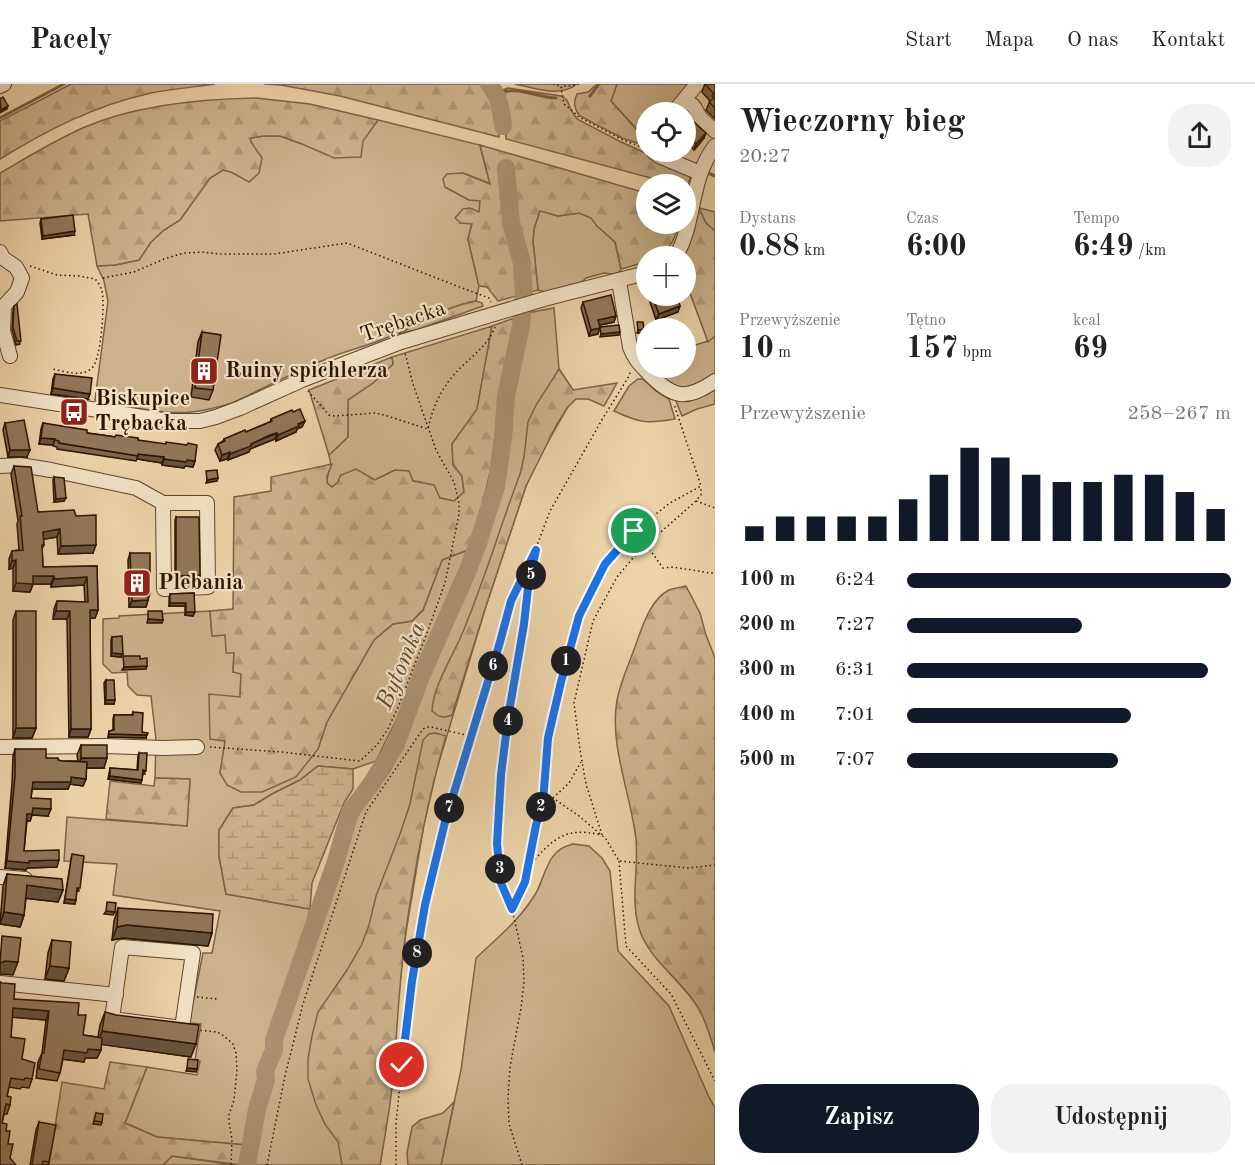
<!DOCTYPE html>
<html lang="pl">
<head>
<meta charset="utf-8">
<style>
  :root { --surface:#fff; --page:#f2f2f2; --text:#222; --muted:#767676; --line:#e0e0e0; --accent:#111827 }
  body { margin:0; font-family:"Old Standard TT",serif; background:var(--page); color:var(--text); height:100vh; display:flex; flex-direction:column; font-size:22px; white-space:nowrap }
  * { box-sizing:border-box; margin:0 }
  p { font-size:20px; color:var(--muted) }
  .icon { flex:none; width:33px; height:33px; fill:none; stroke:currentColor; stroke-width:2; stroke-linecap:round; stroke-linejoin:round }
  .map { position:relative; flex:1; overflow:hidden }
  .side { display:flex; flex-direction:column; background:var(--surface); width:540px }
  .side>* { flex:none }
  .tools { position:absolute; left:636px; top:18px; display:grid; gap:12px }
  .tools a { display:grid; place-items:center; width:60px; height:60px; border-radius:50%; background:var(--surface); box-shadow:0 6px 24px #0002; font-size:30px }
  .pin { position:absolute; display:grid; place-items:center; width:51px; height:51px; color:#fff; margin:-26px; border:3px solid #fff; border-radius:50%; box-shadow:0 2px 6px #0007 }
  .km { position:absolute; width:30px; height:30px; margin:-15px; border-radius:50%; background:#222; color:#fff; font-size:16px; line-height:30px; text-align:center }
  .round { display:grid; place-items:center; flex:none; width:63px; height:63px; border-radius:24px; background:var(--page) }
  .headline { display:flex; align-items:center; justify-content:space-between; height:102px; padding:0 24px }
  h1 { font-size:33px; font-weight:700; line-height:45px }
  .figures { display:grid; grid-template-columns:repeat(3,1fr); gap:9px; height:102px; padding:6px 24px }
  .figures div { display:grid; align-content:center }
  .figures b { font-size:30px; font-weight:700 }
  .figures small { font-size:16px; font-weight:400 }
  .figures p { font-size:16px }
  .chart { height:168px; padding:12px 24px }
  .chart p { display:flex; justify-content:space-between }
  .chart svg { width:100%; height:108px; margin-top:6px; stroke:var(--accent); stroke-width:6 }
  .action { display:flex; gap:12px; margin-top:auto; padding:12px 24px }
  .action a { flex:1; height:69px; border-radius:24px; background:var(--accent); color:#fff; font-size:24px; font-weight:700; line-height:69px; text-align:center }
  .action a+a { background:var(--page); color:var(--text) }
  ul { padding:0 24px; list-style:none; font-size:20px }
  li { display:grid; grid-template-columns:96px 72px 1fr; align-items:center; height:45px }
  li i { height:15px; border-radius:8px; background:var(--accent) }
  header { display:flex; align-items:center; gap:36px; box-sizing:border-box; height:84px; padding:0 30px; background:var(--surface); border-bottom:2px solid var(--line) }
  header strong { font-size:28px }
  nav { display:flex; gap:33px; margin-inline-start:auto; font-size:21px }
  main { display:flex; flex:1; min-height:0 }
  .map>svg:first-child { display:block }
  .green { fill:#ccb28b; stroke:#7d6346; stroke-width:1.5 }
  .forest { fill:url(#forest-firs); stroke:#7d6346; stroke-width:1.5 }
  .wetland { fill:url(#wetland-marsh); stroke:#7d6346; stroke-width:1.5 }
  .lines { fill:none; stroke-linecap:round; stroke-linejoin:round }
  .stream { stroke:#795f43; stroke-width:3 }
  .river { stroke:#ab916f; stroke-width:18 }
  .minor-casing { stroke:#5e442a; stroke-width:16 }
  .path { stroke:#2e1401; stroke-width:1.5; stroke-dasharray:1.5 3; stroke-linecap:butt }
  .minor { stroke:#f3e2c6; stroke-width:14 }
  .wall { fill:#7d664b; stroke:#2e1401; stroke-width:1.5 }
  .shaded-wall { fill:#66533d; stroke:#2e1401; stroke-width:1.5 }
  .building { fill:#917757; stroke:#2e1401; stroke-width:1.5 }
  .route-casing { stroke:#fff; stroke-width:12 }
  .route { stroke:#1a73e8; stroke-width:8 }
  .labels { text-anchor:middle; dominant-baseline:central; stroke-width:4.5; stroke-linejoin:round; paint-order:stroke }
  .street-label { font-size:22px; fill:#2e1401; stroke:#f3e2c6 }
  .poi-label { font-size:22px; font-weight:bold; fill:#2e1401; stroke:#f3e2c6; text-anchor:start }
  .water-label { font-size:24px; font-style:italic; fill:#60462d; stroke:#f3e2c6 }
</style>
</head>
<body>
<header>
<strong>Pacely</strong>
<nav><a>Start</a><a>Mapa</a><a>O nas</a><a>Kontakt</a></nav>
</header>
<main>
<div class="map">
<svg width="715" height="1081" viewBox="0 0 715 1081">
  <defs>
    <pattern id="forest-firs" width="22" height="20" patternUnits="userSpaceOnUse" patternTransform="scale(1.5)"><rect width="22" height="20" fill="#ccb28b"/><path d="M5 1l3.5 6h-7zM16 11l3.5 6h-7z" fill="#b09876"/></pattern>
    <pattern id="wetland-marsh" width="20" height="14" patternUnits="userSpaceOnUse" patternTransform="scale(1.5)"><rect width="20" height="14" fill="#ccb28b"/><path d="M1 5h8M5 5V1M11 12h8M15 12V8" fill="none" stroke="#b09876"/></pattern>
  </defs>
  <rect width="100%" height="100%" fill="#ecd2a7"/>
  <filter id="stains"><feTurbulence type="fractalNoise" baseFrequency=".00333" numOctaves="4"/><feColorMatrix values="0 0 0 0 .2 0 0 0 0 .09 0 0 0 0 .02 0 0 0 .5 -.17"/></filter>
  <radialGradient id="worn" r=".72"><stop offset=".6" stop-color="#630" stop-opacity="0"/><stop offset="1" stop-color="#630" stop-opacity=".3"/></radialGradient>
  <path class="green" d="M515,0H577C560,14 534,4 515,0Z
    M617,0H693L669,28H646V52L645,54L611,17Z
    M378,36L480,61L487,89L491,100L463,89L445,103L469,116H480V128L461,139H472L468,155L479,202L476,217C443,223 416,242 386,254C368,262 348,266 329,274C296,287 264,304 232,319C219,323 205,327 191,328C160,331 126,321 95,316L108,217L104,197L97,182L115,181L139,176L151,158L164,146L180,136L210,94L223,86L231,88L251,58L250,54L264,52H280L302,60L361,73L362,57Z
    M696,123L715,128V292L693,305L673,302L650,284H686V264L708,257L686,198V172H684L692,151Z
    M540,126L558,132L579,129L591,133L597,142L615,158L621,185L618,189L612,190L604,189L586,194L582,198L545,208L538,206L533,157L534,145Z
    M554,224L559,285L573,306L569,321L541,370L526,402L486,522L436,688L424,740L406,848L398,916L393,996L380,1081H255C271,965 315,854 351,742L368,716L389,688L403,663L409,648L419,614L458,525L485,449L500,401L509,314L518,277L527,229Z
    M492,242L477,326L452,360L453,381L462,392L464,408L454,417L440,414L421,398L413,397L395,386L375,396L341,391L337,400L332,403L327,399C327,386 333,385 329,371L348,353V316L373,299L393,280L392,273Z
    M638,295H643L656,307L669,315L675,335C646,340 640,339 614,327L629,302Z
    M715,302V320L697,325L682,332L676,317L677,315Z
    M468,466L410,608L376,677L353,685L318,682L300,696L272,710L254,721L233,724L219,746V772L226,810L310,825L296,885L285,915L272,942L253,1016L246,1061L157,1053L125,1039L147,983L197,991L200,977L195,976L201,940L189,939L203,869H212L220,827L113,811L117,780L64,777L67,733L187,742L190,695L155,694L156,656L151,612L137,611L128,602L127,588L112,589L103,580V535L119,534V532L210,527L212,552L225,551L234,568L233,588L241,589L240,613L226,657L220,689L318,665L327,638L374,556L393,540L412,537L423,526L442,476Z
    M573,760L589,762L602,774L610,787L618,867L669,922L708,1011L715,1024V1081H441L461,986L476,874C499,852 519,837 536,809C547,788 547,766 573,760Z
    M172,1072L235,1081H163Z"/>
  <path class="forest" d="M71,0H215C194,3 172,5 151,9C96,21 47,46 0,75V37Z
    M264,0H480C497,13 500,32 499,53L340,12L281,1Z
    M597,0H617L611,17L644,54L646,52V62L622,54L580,32C574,25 573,18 577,10L588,8Z
    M508,4L561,12L567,16L571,26L577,35L621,58L688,88L691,91L687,104H686V100H673L506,55C505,39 504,22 497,8Z
    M256,14L310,20L378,36L363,57L361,73L334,74L302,60L280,52H264L250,54L251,58L262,74L259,89L249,98L231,88L223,86L210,94L180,136L164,146L151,158L139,176L115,181L97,182L88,130L0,137V89C28,73 55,56 85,43C136,21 200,15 256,14Z
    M480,61L646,109V140H679C676,152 671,164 660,172H646V178L621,185L615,158L597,142L591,134L579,129L558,132L540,127L534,145L533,157L538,206L498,217L487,203L479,202L468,155L472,140L461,139L455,134L463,125L470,124L479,128L480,117L469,116L445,103L443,95L447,90L463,89L490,100Z
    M696,123L699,124L706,139L715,147V252L708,258L686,198V172H684L692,151Z
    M476,217L482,219L483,222L416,246L398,250C424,238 447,222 476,217Z
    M517,233L499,318L491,384L481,427L468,466L442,476L423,526L412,537L393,540L374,556L327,638L318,665L296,693L262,708H241L227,701L220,689L225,657L210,655L209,610L240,613L241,590L233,588L234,569H226L225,551L212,552L210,527L233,525L234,413L271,407V393L332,380L327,392V399L332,403L337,399L341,391L356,385L375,396L395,386L409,387L413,397L434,401L440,414L454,417L464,408L462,392L453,381L452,360L477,325L492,242Z
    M392,273L393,280L373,299L348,316V353L329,371L309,306Z
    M559,285L573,306L617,299L604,322L588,315H576L567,324L557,340L526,402L486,522L452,631C443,635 439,633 432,627C433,602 452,574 462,550C484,498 500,443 520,390L524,373L528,338L536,321Z
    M686,502L700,529L706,551L715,574V968C710,952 706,936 697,922C681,896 653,879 641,850C629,819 639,787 636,755C631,711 609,661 617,616C621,596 630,578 636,560C643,541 650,516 669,506C674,504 681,503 686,502Z
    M435,649L446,652C427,718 414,786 405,854C399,901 397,948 393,995C390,1024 385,1053 380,1081H342L338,1058L325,1040L316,1021L308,995V975L312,952L318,928L347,886L362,860L369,841L376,812L400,750L410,720L423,656L429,650Z
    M155,694L190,695L187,742L106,735L110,697L154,702Z
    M110,978L147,983L125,1039L157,1053L246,1061L242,1081L172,1072L163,1081H49L62,998L104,1005Z
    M454,1018L441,1081H408L407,1069L412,1043L420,1036L443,1029Z"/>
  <path class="wetland" d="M318,682L353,685V705L344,719L312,799L310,825L226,810L219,772V746L233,724L254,721L272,710L300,696Z"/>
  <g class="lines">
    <path class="stream" d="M497,11C513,0 538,14 556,14
      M590,12L599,0
      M0,34L64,0
      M708,89L715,92"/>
    <path class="river" d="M489,0C500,13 501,26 503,42
      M247,1081L257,1025L266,996L265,987L274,966V956L336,777L350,728L372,699L396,660L421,592L468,486L477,462L496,403L503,354L506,312L521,242L524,210L522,179L511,139L506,84"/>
    <g class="minor-casing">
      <path id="minor" d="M0,2L4,0
        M682,19C695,17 694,25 700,33C704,38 710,42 715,47
        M674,28L697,0
        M654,68L659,72L700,89
        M0,168L3,174L16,183L22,194L17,208L4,222L3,247L10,272
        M676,172C696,138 689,96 715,62
        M619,197L630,263C634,275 641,281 649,290C674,314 685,317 715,297
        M0,311L169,337H200L216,333L240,324L302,296L401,258L544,215L646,189
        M0,382L20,381L51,386L136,404L163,419H207L208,503L164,505L163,419
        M0,663L105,662L163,664L197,663
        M0,793L25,795
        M122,863L193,869L182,944L112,935Z
        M0,899L116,911"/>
    </g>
    <path class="path" d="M553,0L561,2
      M579,0L570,2H562L561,4L564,20L574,28L577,32L623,56L644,64
      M30,182L57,191L79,192L95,195C98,198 101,203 102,207C105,220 101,276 92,284C81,294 64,287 52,285
      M103,194L134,188L164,175L184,169L202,168L219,170H274L347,159L457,202L489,214L491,218
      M308,307L329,331L335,332L375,329L384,331L428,345C432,326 439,309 452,293C466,276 487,264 495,243
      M696,417L715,424
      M635,448L645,459L663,484L673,483L710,489H715
      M536,464L550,427L603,334L629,292L631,286
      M210,663L281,668L360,677L377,661L388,645L399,621L427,549L445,499L459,430V419L454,398L436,366L413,300L405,269
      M553,714L569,699L581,678
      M544,718L553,714L579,732L606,755L619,777L688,784L715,781
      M602,751L586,700L580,666L574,619L593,537L617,493L637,469L696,417L701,411V404
      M619,777L626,862L671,910L715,997
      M529,782C552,756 564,742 601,751
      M512,825L501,799L497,760L501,691L508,634L524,540L528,504L535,469
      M197,913L217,915
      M196,946L217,948L224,952L233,960L236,969L237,986L234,1016L229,1031V1038L232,1056L231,1081
      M267,1081L285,992L303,920L362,740L366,728L423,645L427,643H431L470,652
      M396,1081V1039L402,981L412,897L425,821L445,738L500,558L511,517L536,466
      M522,1081L509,1040L508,1014L510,983L521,924L524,898L523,874L512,825L524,798L540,727L543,718L548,654L561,598L579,532L605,480L634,447L670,419L701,402L674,320"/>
    <use href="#minor" class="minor"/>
  </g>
  <path class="wall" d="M705,0H715V35L706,26L710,17L702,8Z
    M686,34L692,39L704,54L694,66L686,57Z
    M41,135L74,151L42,155L40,139Z
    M648,212H677L678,228L656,236Z
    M583,218L616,232L614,238L599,241L598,250L589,252L581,224Z
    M14,222L20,260L16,261L12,246L13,226Z
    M202,248L213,306L209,316L191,313L198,258Z
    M55,290L88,315L51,310L53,295Z
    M293,328L305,337L302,343L297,345L296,348L276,357L275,355L267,358L250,365L249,368L228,376L227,375L220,377L215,366L218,360L223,357L224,355L246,348L270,338L271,335Z
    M5,339L27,373H8L3,346Z
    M43,339L87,349L138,356L195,377L193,383L185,382L184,384L162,381V379L137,375L136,377L57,365V363L53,362V361L39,360L41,345Z
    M14,382L38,428L76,432L93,469L58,470L57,453L43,455L44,461L42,465L43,483L97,482L98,526L95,534H90L91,645L88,653H69L67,535H53L54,525L57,517L85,518L84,501L51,503V500H33L30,508L13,507V484L9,485V475L12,467L19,466L17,440L18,437L11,390Z
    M54,393L64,417L54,418L53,396Z
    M176,433L199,494L175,495V436Z
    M130,469L150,509L146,523H129L128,476Z
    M194,509L193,532L185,531V522H169V514L170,510Z
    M16,527L36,644L32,654H13V536Z
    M112,553L121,573L111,572V556Z
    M106,596L114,620H105L104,599Z
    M133,628L142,648L146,654L108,653L109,647L113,646V635L114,631H132Z
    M81,661L104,684H86V695L83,702L70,700L68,705H32L31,714L48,732L32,731L30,737H27L24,767L57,783L27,784L26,786L5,784L12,699L13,672L15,665L46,674L62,677H78L77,671Z
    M139,669L145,690H143L141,699L108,695L110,684L137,686L138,672Z
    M72,770L79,807H77L75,820L64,819Z
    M7,790L63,806L58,818L26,814L24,831L20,843L0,840L3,802Z
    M118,824L212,849L208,862L123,854L112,856L114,837Z
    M52,856L69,884L64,897L45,895L48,869Z
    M0,898L14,915L78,931L83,951L98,953L100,941L105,928L191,973L101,960V966L97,974H85L84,978L63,975L60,989L57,997L36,994L38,978L42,969L46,936L12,933L11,953L32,995L29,1004L22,1003L20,1005L9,1003L7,1012L10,1021L7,1030H4L2,1039L6,1047L10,1074L0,1081Z
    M96,1029L102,1038L101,1041L93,1040Z
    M39,1038L49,1078L48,1081H30L36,1046Z"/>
  <path class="shaded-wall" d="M8,22L7,25L0,29L1,26Z
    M706,49L704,54L694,66L696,60Z
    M75,147L74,151L42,155L43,152Z
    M680,222L678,228L656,236L659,230Z
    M616,232L614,238L596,242L598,236Z
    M600,244L598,250L589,252L591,246Z
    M644,245L642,249H637L638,246Z
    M620,248L619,251L600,253L601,250Z
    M53,304L90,310L88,315L51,310Z
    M305,337L302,343L297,345L296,348L276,357L278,351Z
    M277,349L275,355L250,365L249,368L228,376L230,370L251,360Z
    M41,354L55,355L53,361L39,360Z
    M10,366H30L27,373H8Z
    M230,368L227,375L220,377L222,371Z
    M138,370L164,373L162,379L137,375Z
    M164,375L187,376L195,377L193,383L185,382L184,384L162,381Z
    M218,394L217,397L206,399L207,396Z
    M66,414L64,417L54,418L56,415Z
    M60,445L57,453L40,456L43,448Z
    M96,461L93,469L58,470L61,462Z
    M16,476L13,484L9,485L12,477Z
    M200,491L199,494L175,495L176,492Z
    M33,492H54L51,500H33L30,508L13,507L16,499Z
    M87,493L84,501L51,503L54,495Z
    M148,516L146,523H129L132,517Z
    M170,519H186L185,522H169Z
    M90,526H98L95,534H87Z
    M56,527H70L67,535H53Z
    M186,528H195L193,532L185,531Z
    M148,535L163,536L162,539H147Z
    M112,569L123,570L121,573L111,572Z
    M147,582L146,585L122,586L124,583Z
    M106,616H115L114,620H105Z
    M16,644H36L32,654H13Z
    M71,645H91L88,653H69Z
    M109,650L147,651L146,654L108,653Z
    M81,674H107L104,684H78Z
    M110,692L142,696L141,699L108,695Z
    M71,693L86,695L83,702L70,700L68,705H30L33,698Z
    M33,724L51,725L48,732L32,731L30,737H24L27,730Z
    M59,776L57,783L27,784L26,786L5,784L7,777Z
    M27,801L63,806L58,818L23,814Z
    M65,815L76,816L75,820L64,819Z
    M106,827L115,828L113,831L104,830Z
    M4,828L24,831L20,843L0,840Z
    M127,841L212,849L208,862L123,854L112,856L117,843Z
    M5,877L18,878L13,891L0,890V879Z
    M50,882L69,884L64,897L45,895Z
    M13,924L49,927L46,936L10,933Z
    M102,947L196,960L191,973L98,960Z
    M88,965L101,966L97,974H85L84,978L61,975L64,966Z
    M187,984L197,985L196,988L186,987Z"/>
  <path class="building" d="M705,0H715V24L709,18L714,14L712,12L714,10Z
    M3,13L8,22L1,26L0,15Z
    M686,34L692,39L694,38L706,49L696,60L686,50Z
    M73,131L75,147L43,152L41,135Z
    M611,211L616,232L598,236L600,244L591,246L583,218Z
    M652,212H677L680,222L659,230Z
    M17,220L21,257H17L13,243L14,222Z
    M637,238H643L644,245L638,246Z
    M619,241L620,248L601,250L600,243Z
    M202,248L221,251L213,306L195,304Z
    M55,290L92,294L90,310L53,304Z
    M300,325L305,337L298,340L299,342L278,351L277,349L270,351L251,360V362L230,370V368L222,371L218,360L225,357L224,355L245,346L246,348L253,345L272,337L271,335L292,326L293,328Z
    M24,336L30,366H10L5,339Z
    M43,339L87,346V349L95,350L115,353L116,351L138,354V356L166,360V358L187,361L188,359L197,361L195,377L187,376L186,378L164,375V373L138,370V372L59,359V357L55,356V355L41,354Z
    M14,382L31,383L38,428L74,426L76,432L96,431V461L61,462L60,445L43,448L44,461H42L43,483L97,482L98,526H90L91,645H71L70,527H56L57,517L88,518L87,493L54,495V492H33V500L16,499V476L12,477V467L23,466L20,432H22Z
    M217,386L218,394L207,396L206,387Z
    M54,393L64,394L66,414L56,415Z
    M176,433H199L200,491L176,492Z
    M130,469H150V509H148V516L132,517Z
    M194,509L195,528H186V519H170V510Z
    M16,527H36V644H16Z
    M148,527H162L163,536L148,535Z
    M122,552L123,570L112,569V553Z
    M123,572H140V575L147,574V582L124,583Z
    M106,596H114L115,616H106Z
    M133,628L143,629L142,648L148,649L147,651L109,650V647L114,646V631H133Z
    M81,661H107V674H81Z
    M15,665H46V674H58V676L62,677L87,678L86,695L71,693V698H33L31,714L51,715V725L33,724L32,730H27L24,767L59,766V776L29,777V779L7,777L15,692Z
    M139,669H147L146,687L143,686L142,696L110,692V684L138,686Z
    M72,770L84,772L80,804H77L76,816L65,815Z
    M7,790L62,795L63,806L27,801L24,831L4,828Z
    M107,818L116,819L115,828L106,827Z
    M118,824L213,830L212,849L127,841L117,843Z
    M2,852L21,854L18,878L5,877L0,879Z
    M52,856L71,858L69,884L50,882Z
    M0,898L2,899L15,900L14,915L79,919L78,931H86L83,951L102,954L101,966L88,965L87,969L64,966L60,989L39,985L42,969H44L49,927L13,924L11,953L25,955L22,975L35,979L32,995L25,994L24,996L11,994L7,1012L11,1013L10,1021L6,1020L2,1039L7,1040L6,1047H10L8,1060H13L10,1074L16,1081H0Z
    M105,928L116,931L199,941L196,960L102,947Z
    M188,975L198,976L197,985L187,984Z
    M96,1029L103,1030L102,1038L94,1037Z
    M39,1038L56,1041L49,1078L43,1077L42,1081H32Z"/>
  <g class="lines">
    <g class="route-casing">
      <path id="route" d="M402,981L412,897L425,821L445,738L500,558L511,517L536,466L528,504L524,540L508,634L501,691L497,760L501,799L512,825L525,798L536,741L543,718L548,654L561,598L579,532L605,480L634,447"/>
    </g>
    <use href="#route" class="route"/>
  </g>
  <defs>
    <g id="building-square" transform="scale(1.5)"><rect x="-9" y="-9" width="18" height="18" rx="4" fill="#8f2418" stroke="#f3e2c6"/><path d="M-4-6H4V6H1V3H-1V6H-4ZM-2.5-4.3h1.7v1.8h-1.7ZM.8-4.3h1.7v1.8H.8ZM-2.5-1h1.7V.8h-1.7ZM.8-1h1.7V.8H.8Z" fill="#fff"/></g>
    <g id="bus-square" transform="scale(1.5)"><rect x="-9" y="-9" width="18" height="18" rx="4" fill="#8f2418" stroke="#f3e2c6"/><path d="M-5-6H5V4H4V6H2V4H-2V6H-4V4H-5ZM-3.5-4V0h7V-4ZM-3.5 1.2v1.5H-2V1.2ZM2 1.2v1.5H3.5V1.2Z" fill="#fff"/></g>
  </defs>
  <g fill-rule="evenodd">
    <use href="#building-square" x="204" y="287"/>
    <use href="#bus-square" x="74" y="328"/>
    <use href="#building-square" x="137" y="499"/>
  </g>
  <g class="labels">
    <g class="street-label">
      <text transform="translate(403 238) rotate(-19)">Trębacka</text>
    </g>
    <g class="poi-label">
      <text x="225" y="287">Ruiny spichlerza</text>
      <text x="95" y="315">Biskupice<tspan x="95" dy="25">Trębacka</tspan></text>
      <text x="158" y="499">Plebania</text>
    </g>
    <g class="water-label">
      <text transform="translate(402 582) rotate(-67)">Bytomka</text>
    </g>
  </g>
  <rect width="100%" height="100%" filter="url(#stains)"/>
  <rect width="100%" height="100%" fill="url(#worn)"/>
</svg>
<div class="tools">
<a><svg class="icon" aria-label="locate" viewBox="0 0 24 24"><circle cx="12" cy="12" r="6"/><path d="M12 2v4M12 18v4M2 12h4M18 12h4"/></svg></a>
<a><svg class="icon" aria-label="layers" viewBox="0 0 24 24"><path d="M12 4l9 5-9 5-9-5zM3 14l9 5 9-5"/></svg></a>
<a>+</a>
<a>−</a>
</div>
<div class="pin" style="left:634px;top:447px;background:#1e9e55"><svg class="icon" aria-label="arrive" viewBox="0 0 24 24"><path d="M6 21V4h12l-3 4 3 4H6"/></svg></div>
<div class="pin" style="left:402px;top:981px;background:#d93025"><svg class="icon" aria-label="check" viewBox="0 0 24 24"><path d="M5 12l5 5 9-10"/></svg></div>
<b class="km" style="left:566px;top:577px">1</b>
<b class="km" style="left:541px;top:723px">2</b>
<b class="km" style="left:500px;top:785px">3</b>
<b class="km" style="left:508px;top:637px">4</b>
<b class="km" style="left:531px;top:491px">5</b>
<b class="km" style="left:493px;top:582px">6</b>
<b class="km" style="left:449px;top:724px">7</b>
<b class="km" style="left:417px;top:869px">8</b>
</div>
<section class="side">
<div class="headline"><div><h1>Wieczorny bieg</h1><p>20:27</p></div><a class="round"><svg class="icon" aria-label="share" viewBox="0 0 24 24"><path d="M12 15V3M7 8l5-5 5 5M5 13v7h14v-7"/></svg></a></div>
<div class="figures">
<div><p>Dystans</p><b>0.88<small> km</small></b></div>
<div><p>Czas</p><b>6:00</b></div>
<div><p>Tempo</p><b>6:49<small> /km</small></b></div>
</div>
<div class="figures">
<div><p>Przewyższenie</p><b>10<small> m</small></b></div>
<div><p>Tętno</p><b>157<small> bpm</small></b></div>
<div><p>kcal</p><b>69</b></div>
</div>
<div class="chart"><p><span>Przewyższenie</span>258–267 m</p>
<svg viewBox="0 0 160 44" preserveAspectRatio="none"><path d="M5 44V38M15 44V34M25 44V34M35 44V34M45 44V34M55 44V27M65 44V17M75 44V6M85 44V10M95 44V17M105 44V20M115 44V20M125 44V17M135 44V17M145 44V24M155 44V31"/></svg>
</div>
<ul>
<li><b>100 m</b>6:24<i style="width:100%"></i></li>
<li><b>200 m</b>7:27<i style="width:54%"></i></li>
<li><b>300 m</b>6:31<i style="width:93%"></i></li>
<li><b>400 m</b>7:01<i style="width:69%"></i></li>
<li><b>500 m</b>7:07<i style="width:65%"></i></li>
</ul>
<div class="action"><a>Zapisz</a><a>Udostępnij</a></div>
</section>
</main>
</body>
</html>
